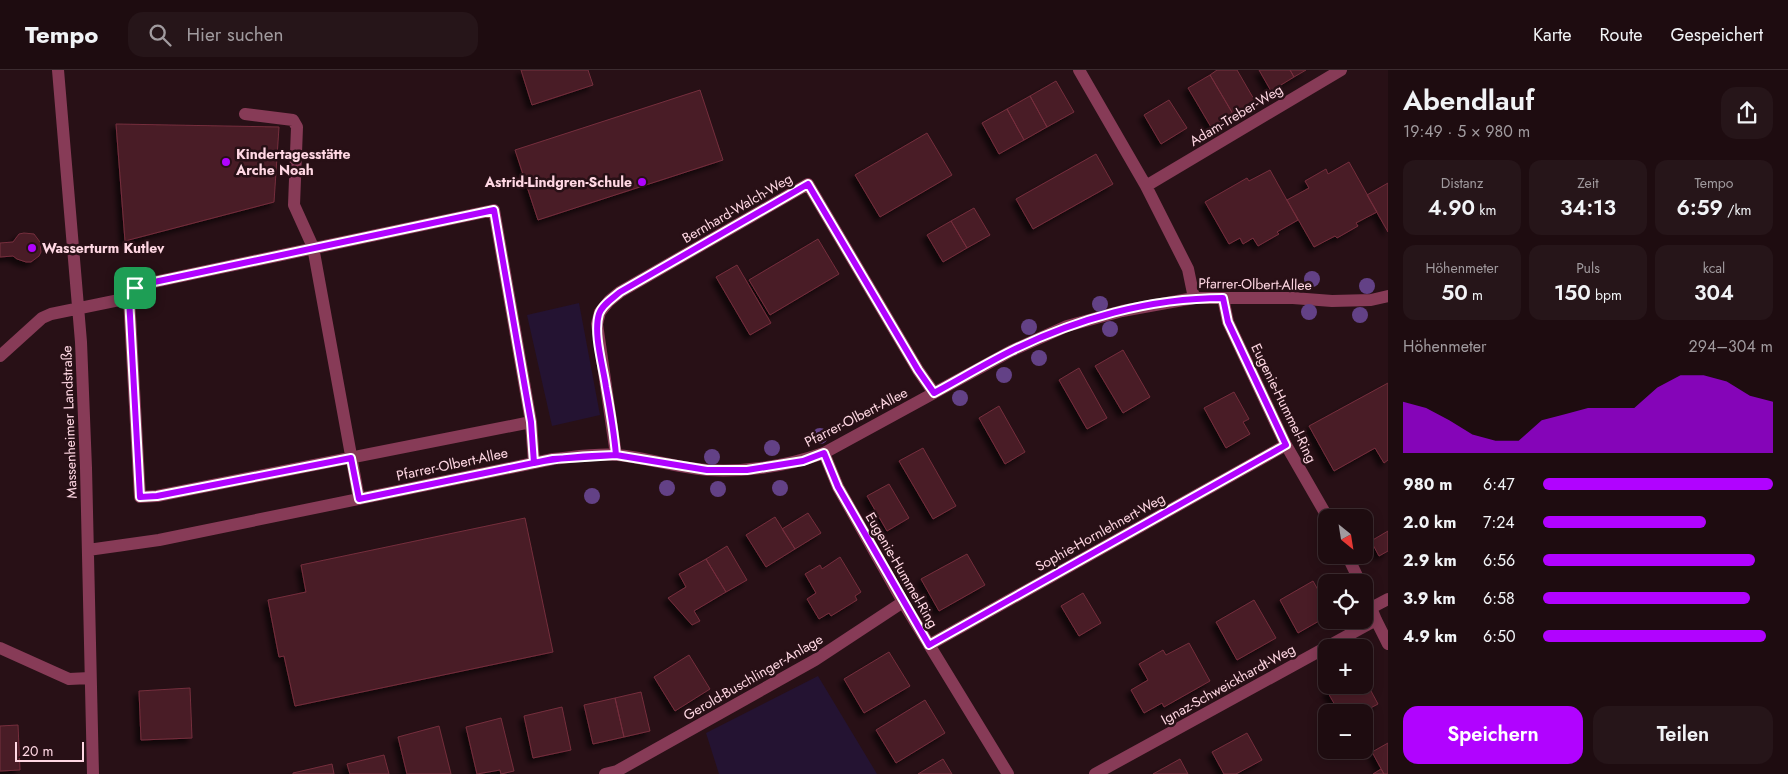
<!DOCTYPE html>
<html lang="de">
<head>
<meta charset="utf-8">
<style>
  :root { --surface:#1e0c10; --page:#261519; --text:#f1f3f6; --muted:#a19b9f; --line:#3c2c30; --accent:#b103ff }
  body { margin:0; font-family:Jost,sans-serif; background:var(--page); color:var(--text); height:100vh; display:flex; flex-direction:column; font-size:19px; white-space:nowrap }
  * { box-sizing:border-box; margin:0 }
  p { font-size:16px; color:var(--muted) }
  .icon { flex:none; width:28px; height:28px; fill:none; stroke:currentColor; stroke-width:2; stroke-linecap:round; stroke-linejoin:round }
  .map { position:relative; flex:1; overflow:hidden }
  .side { display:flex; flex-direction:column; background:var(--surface); width:400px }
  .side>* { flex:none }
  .needle { width:32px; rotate:150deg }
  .tools { position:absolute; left:1318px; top:439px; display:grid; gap:10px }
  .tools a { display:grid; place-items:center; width:55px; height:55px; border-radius:10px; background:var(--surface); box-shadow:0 2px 12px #0003,0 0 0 1px var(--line); font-size:25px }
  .scale { position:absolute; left:15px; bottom:12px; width:69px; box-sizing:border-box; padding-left:5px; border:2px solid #ffd7e3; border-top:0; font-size:14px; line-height:18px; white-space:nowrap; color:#ffd7e3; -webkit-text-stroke:4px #281016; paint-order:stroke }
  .pin { position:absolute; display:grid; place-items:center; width:42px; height:42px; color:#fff; margin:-21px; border-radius:10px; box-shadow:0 2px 8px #0006 }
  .round { display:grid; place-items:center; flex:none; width:52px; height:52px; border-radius:15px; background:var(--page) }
  .overview { display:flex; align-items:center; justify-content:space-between; height:85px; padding:0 15px }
  h1 { font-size:28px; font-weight:600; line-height:38px }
  .figures { display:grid; grid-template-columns:repeat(3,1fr); gap:8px; height:85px; padding:5px 15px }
  .figures div { display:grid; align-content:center; border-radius:12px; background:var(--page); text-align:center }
  .figures b { font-size:21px; font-weight:600 }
  .figures small { font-size:14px; font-weight:400 }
  .figures p { font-size:14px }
  .chart { height:140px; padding:10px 15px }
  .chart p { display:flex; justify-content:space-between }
  .chart svg { width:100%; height:90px; margin-top:5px; fill:var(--accent); opacity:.7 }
  .cta { display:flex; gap:10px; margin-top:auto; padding:10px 15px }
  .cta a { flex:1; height:58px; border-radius:15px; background:var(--accent); color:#fff; font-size:20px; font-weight:600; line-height:58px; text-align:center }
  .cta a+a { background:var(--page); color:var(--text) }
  ul { padding:0 15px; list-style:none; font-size:16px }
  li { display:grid; grid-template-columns:80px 60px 1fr; align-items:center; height:38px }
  li i { height:12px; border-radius:6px; background:var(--accent) }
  header { display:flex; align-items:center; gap:30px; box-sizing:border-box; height:70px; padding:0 25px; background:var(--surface); border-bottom:1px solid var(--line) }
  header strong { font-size:24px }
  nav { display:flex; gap:28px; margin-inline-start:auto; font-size:18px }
  .search { width:350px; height:45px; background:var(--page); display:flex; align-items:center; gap:12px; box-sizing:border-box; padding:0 18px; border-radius:15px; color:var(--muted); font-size:19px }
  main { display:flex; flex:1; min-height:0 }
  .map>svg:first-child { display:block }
  .green { fill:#241332 }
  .building { fill:#491c25; stroke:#752e3d; filter:url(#shadow) }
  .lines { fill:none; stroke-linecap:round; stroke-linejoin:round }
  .minor { stroke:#873b57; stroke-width:12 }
  .tree { fill:#634186 }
  .route-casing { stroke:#fff; stroke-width:10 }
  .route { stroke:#b103ff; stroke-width:6 }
  .poi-dot { fill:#b103ff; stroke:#281016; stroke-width:2 }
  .labels { text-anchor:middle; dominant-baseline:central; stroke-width:5; stroke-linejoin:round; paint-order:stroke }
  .street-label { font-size:14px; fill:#ffd7e3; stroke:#281016 }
  .poi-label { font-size:14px; font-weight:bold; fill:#ffd7e3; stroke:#281016; text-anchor:start }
</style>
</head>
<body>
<header>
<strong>Tempo</strong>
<div class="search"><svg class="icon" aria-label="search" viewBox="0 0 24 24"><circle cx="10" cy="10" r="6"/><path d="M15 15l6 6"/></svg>Hier suchen</div>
<nav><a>Karte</a><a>Route</a><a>Gespeichert</a></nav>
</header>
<main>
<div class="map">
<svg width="1388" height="704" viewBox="0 0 1388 704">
  <defs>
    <filter id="shadow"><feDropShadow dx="-4.5" dy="4.5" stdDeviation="2.5" flood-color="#0009"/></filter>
  </defs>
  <rect width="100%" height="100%" fill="#281016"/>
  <path class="green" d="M579,233L600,345L552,356L527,245Z
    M818,606L877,704H719L706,663Z"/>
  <path class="building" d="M521,0H588L593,15L532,35Z
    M1217,0H1237L1255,31L1233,44L1210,5Z
    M1259,0H1290L1294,7L1271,21Z
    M1290,0H1306L1294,7Z
    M1210,5L1233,44L1211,57L1188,18Z
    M1056,11L1074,42L1047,57L1030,26Z
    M700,20L723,90L538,150L515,80Z
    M1030,26L1047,57L1024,70L1007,39Z
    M1169,30L1187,58L1161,74L1144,45Z
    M1007,39L1024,70L999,84L982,53Z
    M116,54L279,57L274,132L125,171Z
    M927,63L952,105L880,147L855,105Z
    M1096,84L1113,114L1033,159L1016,129Z
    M1349,92L1377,142L1356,153L1358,156L1337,168L1335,166L1314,177L1287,130L1309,118L1305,111L1326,99L1328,104Z
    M1270,100L1298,150L1277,162L1279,164L1258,176L1253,168L1243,174L1240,168L1229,174L1205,132L1247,108L1249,111Z
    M1388,113V162L1367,125Z
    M974,138L990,165L967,178L951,151Z
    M951,151L967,178L943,192L927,165Z
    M24,163L34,164L40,172L41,182L39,186L31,192H26L17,189L13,186L0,187V173L13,172L19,164Z
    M818,169L839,204L770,245L749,210Z
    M737,195L771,253L750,265L716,207Z
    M1123,280L1150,327L1123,343L1095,296Z
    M1079,298L1107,348L1087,359L1059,310Z
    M1388,313V390L1384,393L1375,378L1334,401L1309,356Z
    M1234,322L1249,349L1243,352L1250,364L1226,378L1204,338Z
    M999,336L1025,382L1005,394L979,348Z
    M923,378L956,436L933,449L899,391Z
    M889,414L909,448L887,461L867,426Z
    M1355,441L1359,448H1346L1345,447Z
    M808,443L821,463L795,479L782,459Z
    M775,447L795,479L766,497L746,465Z
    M525,448L553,582L295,636L284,586L279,587L268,530L306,522L301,495Z
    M1364,456L1369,465L1364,469Z
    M1388,461V481L1379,486L1371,471Z
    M727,476L747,510L726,522L706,489Z
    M967,484L985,515L939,541L921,509Z
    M840,487L861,522L855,526L857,530L831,546L829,543L819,549L807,529L816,523L805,504L820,495L822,499Z
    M706,489L726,522L694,541L700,551L692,555L668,528L686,517L679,504Z
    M1313,511L1326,534V547L1298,563L1280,530Z
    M1083,523L1101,553L1079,566L1061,536Z
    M1254,530L1276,568L1237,590L1216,552Z
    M1189,573L1210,611L1164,637L1162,633L1144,643L1131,620L1148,610L1139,594L1163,580L1166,585Z
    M889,582L910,616L864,643L844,609Z
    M689,585L710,619L675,641L654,607Z
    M1364,608L1378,634L1363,642H1339L1327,621L1337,615H1364Z
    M190,618L192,668L141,670L139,621Z
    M641,622L650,661L624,667L615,628Z
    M615,628L624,667L593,674L584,635Z
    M925,630L945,663L896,693L876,660Z
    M562,637L571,680L533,688L524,646Z
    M501,648L514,701L501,704L500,700L477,704L466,657Z
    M18,655L20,700L0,701V656Z
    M439,656L451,704H407L398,667Z
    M1247,663L1262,690L1236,704H1224L1212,682Z
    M1388,673V704H1384L1372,682Z
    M384,685L389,704H350L347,694Z
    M943,689L952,704H918Z
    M1180,689L1188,704H1153Z
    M332,694L334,704H293V703Z
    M1381,699L1384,704H1373Z"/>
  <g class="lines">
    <path class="minor" d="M58,0L81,272L86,398L93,704
      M1079,0L1146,116L1188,199L1194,228
      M245,44L293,50L297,57L294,135L313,177L359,429
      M1146,116L1341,0
      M1223,228L1228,252L1286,375L1328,448
      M0,286L42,248L51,244L129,228
      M531,352L157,426L140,427L129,228L135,218L140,215L494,140L531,352L534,393
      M824,383L838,417L903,532L1008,704
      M616,385L597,254L600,242L609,231L620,222L808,114L918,300L934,323
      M88,480L159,470L553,389C574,387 597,383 618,385C648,388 678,398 708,400C748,402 787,396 824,383L1011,281L1067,256L1122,241L1194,228H1293L1332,231L1371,230L1388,226
      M1347,485L1360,512
      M1364,521L1376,550L1388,574
      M1371,538L1388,529
      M929,575L1286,375
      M0,578L69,609L90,608
      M605,704L617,701L815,590L903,532
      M1095,704L1376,550"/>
  </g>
  <g class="tree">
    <circle cx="1312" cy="209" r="8"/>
    <circle cx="1367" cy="216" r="8"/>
    <circle cx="1100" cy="234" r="8"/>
    <circle cx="1309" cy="242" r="8"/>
    <circle cx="1360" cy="245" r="8"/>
    <circle cx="1029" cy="257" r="8"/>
    <circle cx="1110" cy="259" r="8"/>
    <circle cx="1039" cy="288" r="8"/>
    <circle cx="1004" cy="305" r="8"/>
    <circle cx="960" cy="328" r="8"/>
    <circle cx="820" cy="366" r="8"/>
    <circle cx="772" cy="378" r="8"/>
    <circle cx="712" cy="387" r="8"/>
    <circle cx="667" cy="418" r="8"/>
    <circle cx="780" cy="418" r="8"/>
    <circle cx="718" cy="419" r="8"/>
    <circle cx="592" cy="426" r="8"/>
  </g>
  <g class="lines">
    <g class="route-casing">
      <path id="route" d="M135,218L129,228L140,427L157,426L351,388L359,429L553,389L616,385L707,400H747L803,391L824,383L838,417L929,575L1286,375L1228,252L1223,228C1150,228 1076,249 1011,281C985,294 960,309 934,323L918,300L808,114L620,222C613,228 602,235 599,244C593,263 603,296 606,317C610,339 614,362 616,385C589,386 562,387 534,393L531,352L494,140L140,215L135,218"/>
    </g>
    <use href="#route" class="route"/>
  </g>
  <g class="poi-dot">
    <circle cx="226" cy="92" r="5"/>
    <circle cx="642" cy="112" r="5"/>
    <circle cx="32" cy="178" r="5"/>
  </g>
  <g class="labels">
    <g class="street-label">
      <text transform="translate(1236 45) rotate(-31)">Adam-Treber-Weg</text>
      <text transform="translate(737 138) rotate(-30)">Bernhard-Walch-Weg</text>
      <text transform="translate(1255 214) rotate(1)">Pfarrer-Olbert-Allee</text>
      <text transform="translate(1284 333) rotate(64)">Eugenie-Hummel-Ring</text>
      <text transform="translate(856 347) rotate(-27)">Pfarrer-Olbert-Allee</text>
      <text transform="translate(69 352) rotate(-92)">Massenheimer Landstraße</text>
      <text transform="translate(452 394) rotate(-12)">Pfarrer-Olbert-Allee</text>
      <text transform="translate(1100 462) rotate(-29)">Sophie-Hornlehnert-Weg</text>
      <text transform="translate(902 500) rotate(60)">Eugenie-Hummel-Ring</text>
      <text transform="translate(753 607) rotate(-30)">Gerold-Buschlinger-Anlage</text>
      <text transform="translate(1228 614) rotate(-29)">Ignaz-Schweickhardt-Weg</text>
    </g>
    <g class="poi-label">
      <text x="236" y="84">Kindertagesstätte<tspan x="236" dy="16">Arche Noah</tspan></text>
      <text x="632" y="112" text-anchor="end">Astrid-Lindgren-Schule</text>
      <text x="42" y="178">Wasserturm Kutlev</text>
    </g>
  </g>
</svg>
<div class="tools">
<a><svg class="needle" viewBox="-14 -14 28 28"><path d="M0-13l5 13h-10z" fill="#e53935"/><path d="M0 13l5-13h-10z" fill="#a19b9f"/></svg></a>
<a><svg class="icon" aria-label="locate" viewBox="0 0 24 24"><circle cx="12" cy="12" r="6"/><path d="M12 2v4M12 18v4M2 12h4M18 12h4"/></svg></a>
<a>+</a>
<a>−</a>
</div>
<div class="scale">20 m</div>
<div class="pin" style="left:135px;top:218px;background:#1e9e55"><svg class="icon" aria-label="arrive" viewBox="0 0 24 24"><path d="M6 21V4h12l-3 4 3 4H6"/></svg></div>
</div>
<section class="side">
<div class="overview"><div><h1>Abendlauf</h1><p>19:49 · 5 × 980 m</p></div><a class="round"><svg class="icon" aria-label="share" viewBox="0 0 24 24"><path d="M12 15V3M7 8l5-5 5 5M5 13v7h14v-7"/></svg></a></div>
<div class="figures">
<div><p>Distanz</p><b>4.90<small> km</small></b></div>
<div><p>Zeit</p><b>34:13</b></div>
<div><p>Tempo</p><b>6:59<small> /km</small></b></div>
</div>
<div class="figures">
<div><p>Höhenmeter</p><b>50<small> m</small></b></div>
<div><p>Puls</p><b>150<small> bpm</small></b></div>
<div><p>kcal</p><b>304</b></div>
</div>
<div class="chart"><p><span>Höhenmeter</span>294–304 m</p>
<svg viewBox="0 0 160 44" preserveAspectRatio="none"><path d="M0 44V19L10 22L20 28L30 35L40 38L50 38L60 28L70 25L80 22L90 22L100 22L110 12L120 6L130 6L140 9L150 16L160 19V44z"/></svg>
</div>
<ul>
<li><b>980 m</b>6:47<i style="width:100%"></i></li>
<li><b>2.0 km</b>7:24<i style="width:71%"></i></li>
<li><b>2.9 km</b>6:56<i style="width:92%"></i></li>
<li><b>3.9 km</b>6:58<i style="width:90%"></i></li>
<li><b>4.9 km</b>6:50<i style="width:97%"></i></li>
</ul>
<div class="cta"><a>Speichern</a><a>Teilen</a></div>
</section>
</main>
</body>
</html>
